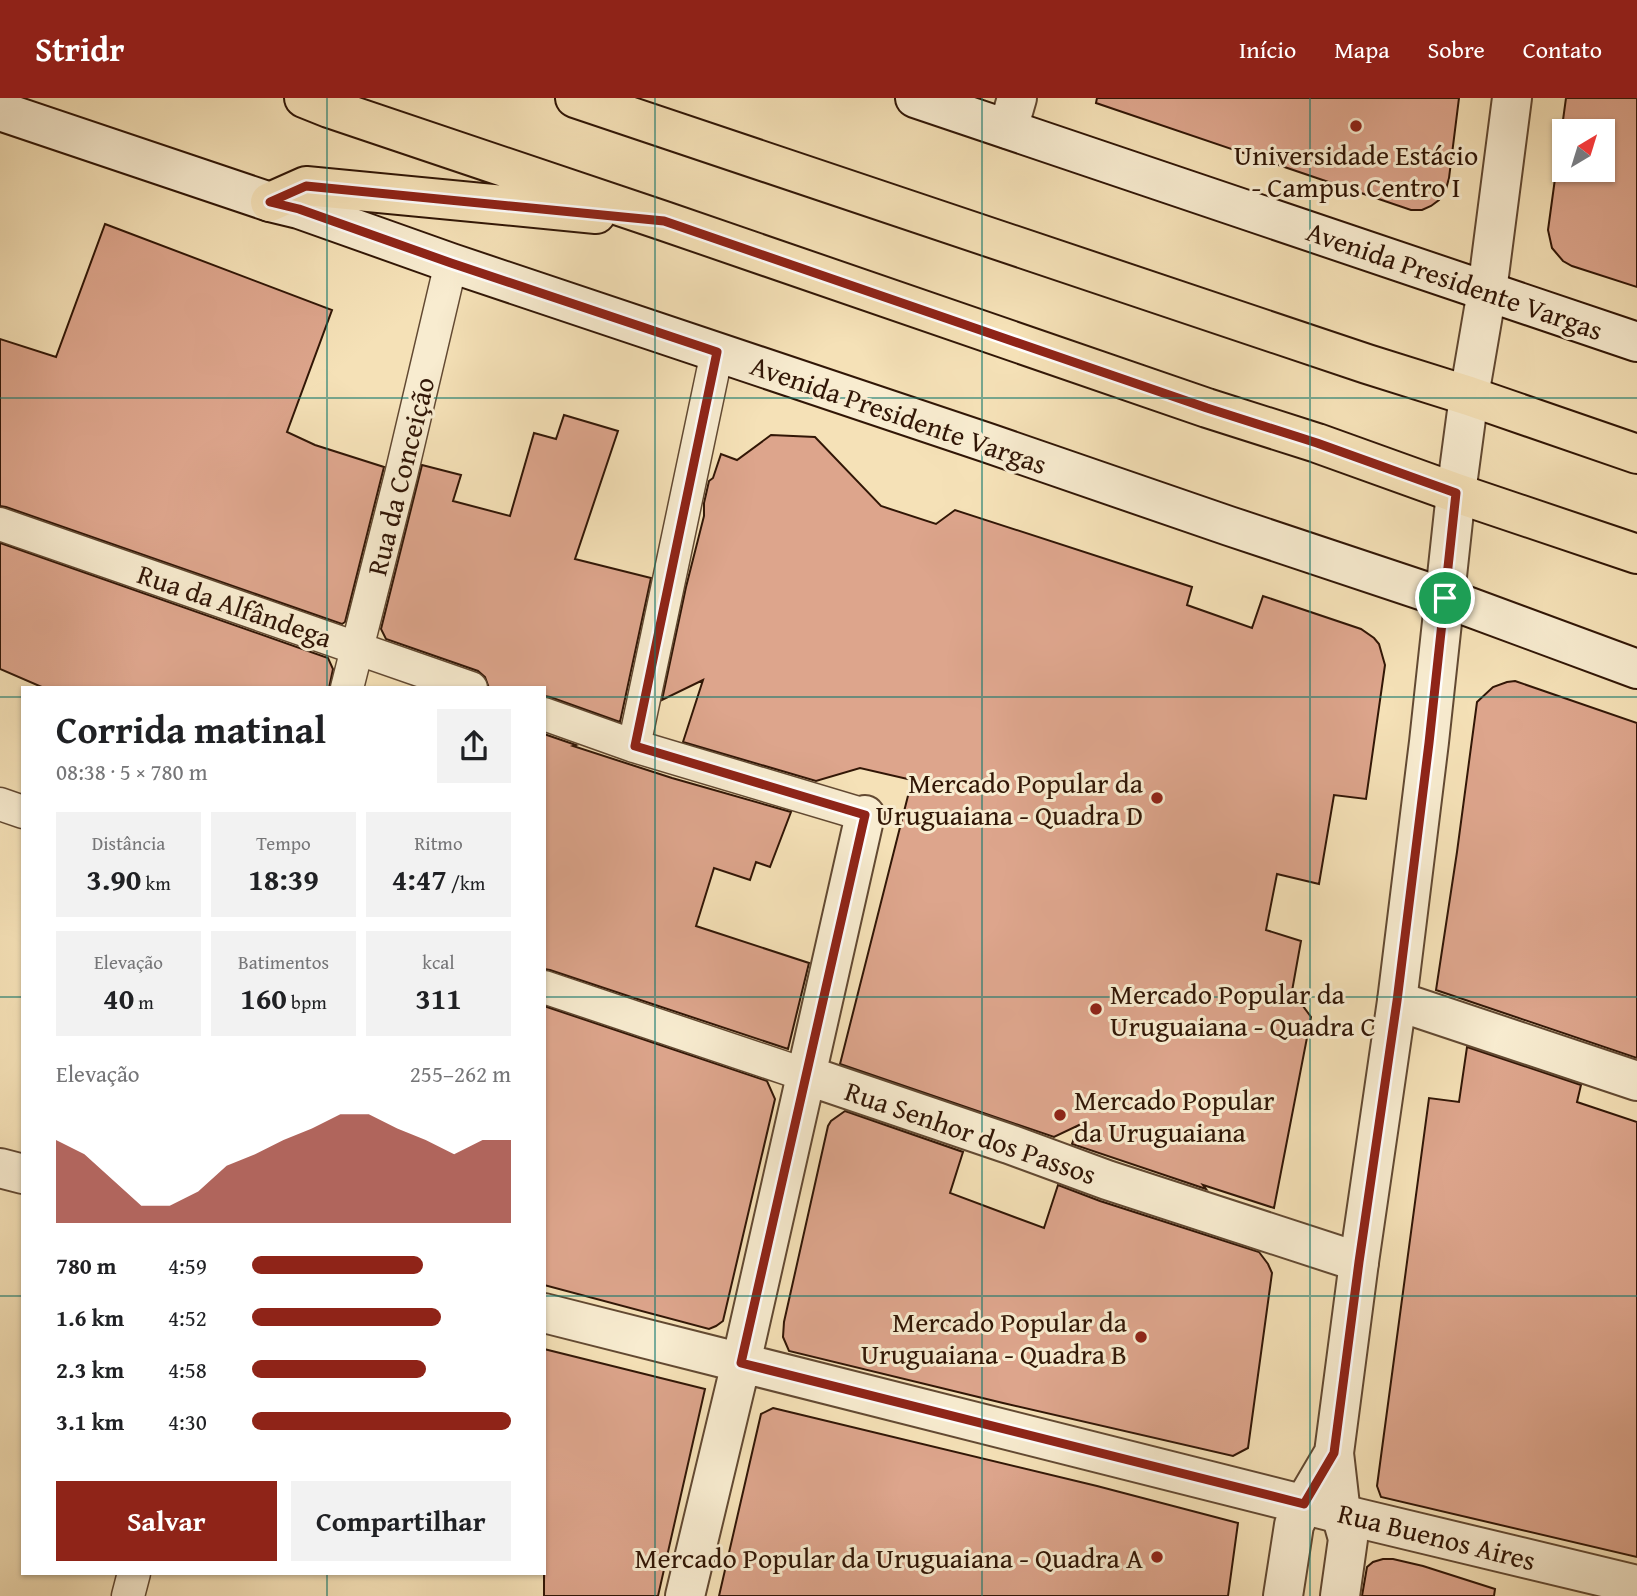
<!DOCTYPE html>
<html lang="pt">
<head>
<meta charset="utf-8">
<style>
  :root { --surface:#fff; --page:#f2f2f2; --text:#202124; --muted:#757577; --accent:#8f2418 }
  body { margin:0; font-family:"Gentium Book Plus",serif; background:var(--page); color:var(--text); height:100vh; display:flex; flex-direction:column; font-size:26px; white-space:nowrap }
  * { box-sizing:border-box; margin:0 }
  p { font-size:23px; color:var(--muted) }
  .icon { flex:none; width:38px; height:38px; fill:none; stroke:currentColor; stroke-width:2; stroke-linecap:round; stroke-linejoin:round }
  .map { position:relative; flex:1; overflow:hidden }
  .panel { position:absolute; left:21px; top:588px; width:525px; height:889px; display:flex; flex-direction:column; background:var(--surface); border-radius:0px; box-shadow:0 2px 5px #0004 }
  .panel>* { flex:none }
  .needle { width:46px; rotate:38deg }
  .fabs { position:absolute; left:1552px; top:21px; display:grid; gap:14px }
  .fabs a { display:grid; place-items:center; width:63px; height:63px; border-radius:0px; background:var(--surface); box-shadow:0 2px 5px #0004; font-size:35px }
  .pin { position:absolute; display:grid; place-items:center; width:60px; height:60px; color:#fff; margin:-30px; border:4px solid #fff; border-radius:50%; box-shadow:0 2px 7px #0007 }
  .round { display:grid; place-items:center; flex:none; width:74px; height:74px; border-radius:0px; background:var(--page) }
  .headline { display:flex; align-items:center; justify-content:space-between; height:119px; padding:0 35px }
  h1 { font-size:38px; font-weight:700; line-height:52px }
  .stats { display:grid; grid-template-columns:repeat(3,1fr); gap:10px; height:119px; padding:7px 35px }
  .stats div { display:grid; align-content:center; border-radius:0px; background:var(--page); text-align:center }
  .stats b { font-size:30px; font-weight:700 }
  .stats small { font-size:19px; font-weight:400 }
  .stats p { font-size:19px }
  .chart { height:196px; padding:14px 35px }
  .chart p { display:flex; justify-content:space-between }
  .chart svg { width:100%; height:126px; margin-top:7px; fill:var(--accent); opacity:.7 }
  .primary-button { display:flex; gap:14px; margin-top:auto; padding:14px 35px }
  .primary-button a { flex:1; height:80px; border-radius:0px; background:var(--accent); color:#fff; font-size:28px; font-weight:700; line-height:80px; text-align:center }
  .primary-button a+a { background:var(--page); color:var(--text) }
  ul { padding:0 35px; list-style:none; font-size:23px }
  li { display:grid; grid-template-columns:112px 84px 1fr; align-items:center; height:52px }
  li i { height:18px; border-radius:9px; background:var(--accent) }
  header { display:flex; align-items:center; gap:42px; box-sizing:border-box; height:98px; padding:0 35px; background:var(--accent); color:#fff }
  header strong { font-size:33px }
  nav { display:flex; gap:38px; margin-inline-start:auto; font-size:24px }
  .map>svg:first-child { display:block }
  .building { fill:#dda58c; stroke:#311606; stroke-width:2; fill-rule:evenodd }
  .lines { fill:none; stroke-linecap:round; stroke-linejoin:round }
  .pedestrian-casing { stroke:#624932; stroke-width:35 }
  .minor-casing { stroke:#624932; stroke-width:42 }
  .tertiary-casing { stroke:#624932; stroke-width:42 }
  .secondary-casing { stroke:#311606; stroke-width:42 }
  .primary-casing { stroke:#311606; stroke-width:42 }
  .pedestrian { stroke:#f8ecd0; stroke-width:32 }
  .minor { stroke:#f8ecd0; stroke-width:38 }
  .tertiary { stroke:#f8ecd0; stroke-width:38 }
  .secondary { stroke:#f8ecd0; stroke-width:38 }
  .primary { stroke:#f5e1b7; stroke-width:38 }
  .route-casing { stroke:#fff; stroke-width:14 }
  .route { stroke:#8f2418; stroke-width:9 }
  .grid { fill:none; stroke:#0f766e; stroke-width:2; stroke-opacity:0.55 }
  .poi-dot { fill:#8f2418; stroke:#f8ecd0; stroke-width:2.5 }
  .labels { text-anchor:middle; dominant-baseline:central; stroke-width:6; stroke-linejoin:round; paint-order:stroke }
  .poi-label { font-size:28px; fill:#311606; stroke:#f8ecd0; text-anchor:end }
  .street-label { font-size:28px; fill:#311606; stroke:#f8ecd0 }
</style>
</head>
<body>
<header>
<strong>Stridr</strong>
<nav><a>Início</a><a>Mapa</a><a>Sobre</a><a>Contato</a></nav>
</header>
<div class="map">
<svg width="1637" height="1498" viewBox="0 0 1637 1498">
  <rect width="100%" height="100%" fill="#f5e1b7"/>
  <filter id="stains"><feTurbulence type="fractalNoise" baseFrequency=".00286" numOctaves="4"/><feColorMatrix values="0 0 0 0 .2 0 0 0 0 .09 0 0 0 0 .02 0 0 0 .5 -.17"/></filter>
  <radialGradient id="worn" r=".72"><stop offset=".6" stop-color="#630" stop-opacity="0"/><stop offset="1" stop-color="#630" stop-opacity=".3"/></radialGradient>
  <path class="building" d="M1097,0H1459L1449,80L1446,91L1439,102L1431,108L1422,112H1411L1096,5Z
    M1566,0H1637V189L1572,168L1563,163L1552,150L1548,132ZM1564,33H1603V72H1564Z
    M105,126L332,212L287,334L315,347L384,369L345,524L342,526L6,409L0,408V241L56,259Z
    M564,317L618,333L575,461L651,480L620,624L550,599L544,598V590H489L485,579L478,573L386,541L381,531L422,367L461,377L453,403L510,418L534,335L556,341Z
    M771,337L815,339L881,408L936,426L955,412L1192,489L1187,507L1252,530L1263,498L1361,531L1374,540L1379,546L1385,567L1366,701L1334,697L1319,786L1277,776L1266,832L1301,843L1292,893L1311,919L1274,1110L1203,1087L1206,1091L1072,1046L1079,1027L1054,1039L840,966L912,682L860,670L816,683L683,644L703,582L662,602L686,489L704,418V405L709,383L713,380L721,356L737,362Z
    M0,445L328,560L333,571L329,590H44L0,571Z
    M1515,583L1637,625V960L1436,892L1457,754L1477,604L1493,589L1507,584Z
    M544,636L576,647L573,648L672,680L791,714L770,769L756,764L750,782L714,770L696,828L809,865L788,951L550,872L544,871Z
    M544,908L767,983L775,1001L723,1223L716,1228L709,1231L544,1187Z
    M1467,949L1581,987L1577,1004L1637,1024V1459L1381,1399L1377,1388L1429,1000L1459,1004Z
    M845,1013L963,1054L950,1095L1044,1130L1058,1087L1100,1103L1259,1154L1268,1166L1272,1175L1248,1350L1233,1358L1003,1305L789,1253L783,1239L784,1224L828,1028L831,1023Z
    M544,1251L705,1291L658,1498H544Z
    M773,1310L1097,1388L1238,1425L1228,1498H719L761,1316Z
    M1383,1461H1393L1423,1468L1495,1491L1494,1498H1362L1367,1469L1373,1464Z"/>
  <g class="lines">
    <g class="pedestrian-casing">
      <path id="pedestrian" d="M0,426L471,590
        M347,590L401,377L451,165
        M544,616L634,648L865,717
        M634,648L717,254
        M0,706L23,714
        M544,889L806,977
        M128,1498L134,1475"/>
    </g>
    <g class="minor-casing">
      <path id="minor" d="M1008,31L1017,0
        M1397,903L1637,983
        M806,977L1009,1046L1107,1082L1359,1164
        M0,1070L23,1076
        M544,1215L1341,1416L1637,1487
        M685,1498L741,1265L865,717"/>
    </g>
    <g class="tertiary-casing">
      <path id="tertiary" d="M1283,1498L1294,1427L1304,1406L1334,1355
        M1340,1498L1348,1441L1341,1416L1334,1355L1359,1164L1397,903L1429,644L1456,395L1469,298L1487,193L1512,0"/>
    </g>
    <g class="secondary-casing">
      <path id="secondary" d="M915,0L1637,244
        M0,13L270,104L299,111L451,165L988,345L1229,428L1445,500L1637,571"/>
    </g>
    <g class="primary-casing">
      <path id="primary" d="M304,0L329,10L664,123L1207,310L1317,345L1456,395L1637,456
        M575,0L1367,266L1469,298L1637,356
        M270,104L306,88L596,116"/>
    </g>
    <use href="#pedestrian" class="pedestrian"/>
    <use href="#minor" class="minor"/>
    <use href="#tertiary" class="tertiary"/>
    <use href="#secondary" class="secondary"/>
    <use href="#primary" class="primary"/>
  </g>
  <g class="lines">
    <g class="route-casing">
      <path id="route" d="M306,88L664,123L1207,310L1317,345L1456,395L1429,645L1397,903L1359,1164L1334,1355L1304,1406L741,1265L865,717L635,648L717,254L451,165L299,111L270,104Z"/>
    </g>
    <use href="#route" class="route"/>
  </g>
  <path class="grid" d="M327,0V590M655,0V1498M982,0V1498M1310,0V1498M0,300H1637M0,599H23M544,599H1637M0,899H23M544,899H1637M0,1198H23M544,1198H1637M327,1475V1498"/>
  <g class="poi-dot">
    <circle cx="1356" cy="28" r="7"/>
    <circle cx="1157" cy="700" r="7"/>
    <circle cx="1096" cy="911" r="7"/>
    <circle cx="1060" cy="1017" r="7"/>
    <circle cx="1141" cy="1239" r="7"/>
    <circle cx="1157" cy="1459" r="7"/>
  </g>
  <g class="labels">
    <g class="poi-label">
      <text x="1356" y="56" text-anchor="middle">Universidade Estácio<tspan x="1356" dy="32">- Campus Centro I</tspan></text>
      <text x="1143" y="684">Mercado Popular da<tspan x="1143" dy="32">Uruguaiana - Quadra D</tspan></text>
      <text x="1110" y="895" text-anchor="start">Mercado Popular da<tspan x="1110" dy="32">Uruguaiana - Quadra C</tspan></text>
      <text x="1074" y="1001" text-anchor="start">Mercado Popular<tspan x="1074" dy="32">da Uruguaiana</tspan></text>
      <text x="1127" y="1223">Mercado Popular da<tspan x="1127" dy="32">Uruguaiana - Quadra B</tspan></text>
      <text x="1143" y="1459">Mercado Popular da Uruguaiana - Quadra A</text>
    </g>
    <g class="street-label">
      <text transform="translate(1455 182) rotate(19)">Avenida Presidente Vargas</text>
      <text transform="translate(899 316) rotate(19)">Avenida Presidente Vargas</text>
      <text transform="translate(400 378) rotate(-76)">Rua da Conceição</text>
      <text transform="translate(235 507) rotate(19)">Rua da Alfândega</text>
      <text transform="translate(971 1034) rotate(19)">Rua Senhor dos Passos</text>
      <text transform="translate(1437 1438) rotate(14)">Rua Buenos Aires</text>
    </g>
  </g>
  <rect width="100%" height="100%" filter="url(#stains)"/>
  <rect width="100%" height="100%" fill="url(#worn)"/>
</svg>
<div class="fabs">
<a><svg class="needle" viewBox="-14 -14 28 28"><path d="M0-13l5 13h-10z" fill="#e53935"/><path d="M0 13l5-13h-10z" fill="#757577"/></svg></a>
</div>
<div class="pin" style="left:1445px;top:500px;background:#1e9e55"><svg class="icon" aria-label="arrive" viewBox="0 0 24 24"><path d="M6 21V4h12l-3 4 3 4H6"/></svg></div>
<section class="panel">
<div class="headline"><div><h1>Corrida matinal</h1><p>08:38 · 5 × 780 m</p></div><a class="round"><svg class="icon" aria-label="share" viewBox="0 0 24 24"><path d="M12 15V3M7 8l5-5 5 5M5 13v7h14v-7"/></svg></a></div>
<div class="stats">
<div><p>Distância</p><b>3.90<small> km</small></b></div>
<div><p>Tempo</p><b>18:39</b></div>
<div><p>Ritmo</p><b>4:47<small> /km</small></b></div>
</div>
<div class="stats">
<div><p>Elevação</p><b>40<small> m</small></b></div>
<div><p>Batimentos</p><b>160<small> bpm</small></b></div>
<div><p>kcal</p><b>311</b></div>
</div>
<div class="chart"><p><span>Elevação</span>255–262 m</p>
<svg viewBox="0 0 160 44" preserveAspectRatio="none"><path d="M0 44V15L10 20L20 29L30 38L40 38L50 33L60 24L70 20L80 15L90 11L100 6L110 6L120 11L130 15L140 20L150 15L160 15V44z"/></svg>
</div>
<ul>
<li><b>780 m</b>4:59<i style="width:66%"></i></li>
<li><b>1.6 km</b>4:52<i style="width:73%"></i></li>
<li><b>2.3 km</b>4:58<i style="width:67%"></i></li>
<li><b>3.1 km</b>4:30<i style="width:100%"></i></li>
</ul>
<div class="primary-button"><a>Salvar</a><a>Compartilhar</a></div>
</section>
</div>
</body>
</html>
